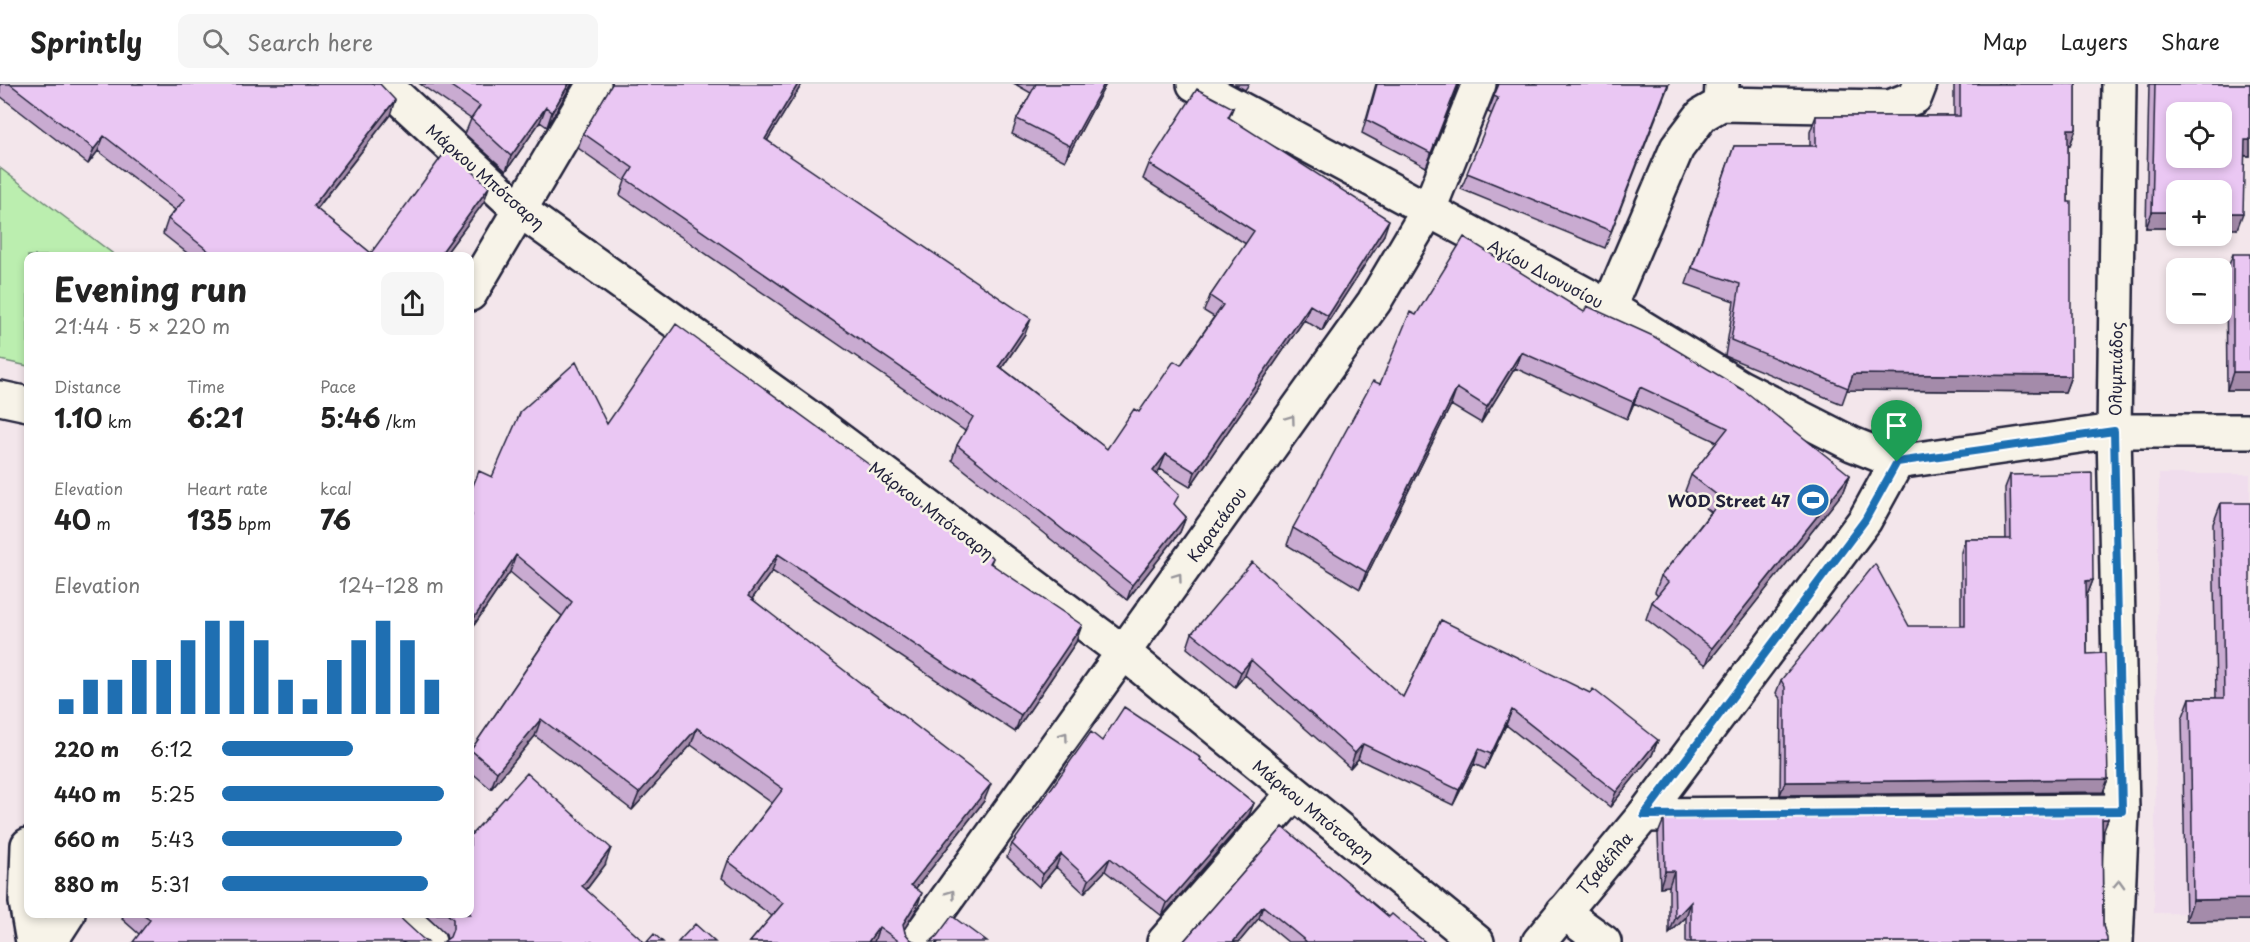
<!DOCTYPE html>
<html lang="en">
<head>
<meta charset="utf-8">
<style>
  :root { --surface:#fff; --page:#f6f6f6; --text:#222; --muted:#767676; --line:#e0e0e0; --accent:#1f6fb2 }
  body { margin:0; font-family:"Playpen Sans",sans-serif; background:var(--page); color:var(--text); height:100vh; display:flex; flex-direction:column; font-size:22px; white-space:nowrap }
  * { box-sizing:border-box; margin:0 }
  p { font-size:20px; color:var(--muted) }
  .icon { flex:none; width:33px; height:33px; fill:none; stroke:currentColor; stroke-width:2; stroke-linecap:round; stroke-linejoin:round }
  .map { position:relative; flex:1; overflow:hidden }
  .side { position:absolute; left:24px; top:168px; width:450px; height:666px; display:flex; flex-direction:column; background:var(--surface); border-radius:12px; box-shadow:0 3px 9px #0003 }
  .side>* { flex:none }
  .controls { position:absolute; left:2166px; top:18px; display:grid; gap:12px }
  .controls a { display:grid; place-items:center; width:66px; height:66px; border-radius:12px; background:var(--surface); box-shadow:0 3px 9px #0003; font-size:30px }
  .pin { position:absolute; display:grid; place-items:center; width:51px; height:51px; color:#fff; margin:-62px -26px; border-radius:50% 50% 50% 0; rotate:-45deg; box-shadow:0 0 6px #0007 }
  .pin .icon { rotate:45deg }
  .round { display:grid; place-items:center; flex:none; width:63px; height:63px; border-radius:12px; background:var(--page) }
  .overview { display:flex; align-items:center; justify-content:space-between; height:102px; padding:0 30px }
  h1 { font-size:33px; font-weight:700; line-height:45px }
  .stats { display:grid; grid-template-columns:repeat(3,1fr); gap:9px; height:102px; padding:6px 30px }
  .stats div { display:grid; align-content:center }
  .stats b { font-size:26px; font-weight:700 }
  .stats small { font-size:16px; font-weight:400 }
  .stats p { font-size:16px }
  .chart { height:168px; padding:12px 30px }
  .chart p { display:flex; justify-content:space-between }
  .chart svg { width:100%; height:108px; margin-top:6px; stroke:var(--accent); stroke-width:6 }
  ul { padding:0 30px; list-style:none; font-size:20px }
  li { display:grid; grid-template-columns:96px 72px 1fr; align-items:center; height:45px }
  li i { height:15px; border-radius:8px; background:var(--accent) }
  header { display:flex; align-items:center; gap:36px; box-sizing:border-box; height:84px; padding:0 30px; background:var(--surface); border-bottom:2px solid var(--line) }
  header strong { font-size:28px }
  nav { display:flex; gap:33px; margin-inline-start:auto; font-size:21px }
  .search { width:420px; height:54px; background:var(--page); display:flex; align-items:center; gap:15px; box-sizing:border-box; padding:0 21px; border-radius:12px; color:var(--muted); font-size:22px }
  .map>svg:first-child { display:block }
  .built { fill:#f0dded }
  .green { fill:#bbeeaf; stroke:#6e8875; stroke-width:1.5 }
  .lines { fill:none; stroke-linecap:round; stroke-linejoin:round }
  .minor-casing { stroke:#22223b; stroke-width:38 }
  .tertiary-casing { stroke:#22223b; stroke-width:38 }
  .minor { stroke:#f7f3e8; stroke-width:33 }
  .tertiary { stroke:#f7f3e8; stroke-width:33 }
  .wall { fill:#c9abd1; stroke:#22223b; stroke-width:1.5 }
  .shaded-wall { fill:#a48baa; stroke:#22223b; stroke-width:1.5 }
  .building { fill:#eac7f3; stroke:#22223b; stroke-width:1.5; fill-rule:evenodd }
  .oneway { stroke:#97959a }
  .route-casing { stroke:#fff; stroke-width:12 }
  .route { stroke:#1f6fb2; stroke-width:8 }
  .labels { text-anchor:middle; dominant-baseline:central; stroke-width:5; stroke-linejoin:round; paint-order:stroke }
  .street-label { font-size:16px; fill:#22223b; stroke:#f7f3e8 }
  .poi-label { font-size:16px; font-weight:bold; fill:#22223b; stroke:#f7f3e8; text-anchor:end }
</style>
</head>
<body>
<header>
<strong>Sprintly</strong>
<div class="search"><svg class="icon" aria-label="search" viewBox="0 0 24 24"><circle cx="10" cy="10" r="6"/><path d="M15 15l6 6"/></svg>Search here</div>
<nav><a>Map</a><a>Layers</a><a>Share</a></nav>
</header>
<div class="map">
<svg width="2250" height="858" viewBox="0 0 2250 858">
  <rect width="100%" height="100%" fill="#f3e6eb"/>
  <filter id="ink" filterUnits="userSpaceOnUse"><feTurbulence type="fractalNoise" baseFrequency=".0167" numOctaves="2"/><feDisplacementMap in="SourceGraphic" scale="12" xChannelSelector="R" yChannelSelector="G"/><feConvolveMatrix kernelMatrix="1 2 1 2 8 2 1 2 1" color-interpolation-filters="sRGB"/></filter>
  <g filter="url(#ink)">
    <path class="built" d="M2159,390H2250V830L2154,829Z"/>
    <path class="green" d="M0,84L116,172H28V282L0,276Z"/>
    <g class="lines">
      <g class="minor-casing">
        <path id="minor" d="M384,0L521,127L807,332L1124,569L1477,858
          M1722,0L1721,20L1890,23L1915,13L1920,0
          M1609,223L1677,64L1702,31L1721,20
          M0,314L28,320
          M1644,731L2122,727
          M28,761L26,818L33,858
          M1563,828L1604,858
          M397,830L429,858
          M916,858L1374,218L1429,125L1479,0
          M1164,858L1293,710"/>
      </g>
      <g class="tertiary-casing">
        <path id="tertiary" d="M1194,0L1609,223L1740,303L1852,360L1897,378L2114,347H2250
          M470,210L594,0
          M50,858L68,830
          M1539,858L1644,731L1865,436L1897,378
          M2116,858L2122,727L2114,347L2119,0"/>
      </g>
      <use href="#minor" class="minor"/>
      <use href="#tertiary" class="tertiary"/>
    </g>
    <path class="wall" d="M0,0H380L390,31L317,125L371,169L484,118L444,172H191L163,150L168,135L175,126L98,67L88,80L0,12Z
      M420,0H572L547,43L540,38L506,87L465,50L471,35Z
      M802,0L767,56L1025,250L1002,284L1107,365L1181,281L1214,233L1204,227L1210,212L1246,160L1143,95L1149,80L1233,24L1229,34L1384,151L1322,247L1304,236L1190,403L1160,385L1156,390L1175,422L1186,433L1180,448L1127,516L952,376L957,361L965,347L620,111L625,97L578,64L583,49Z
      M1015,0H1106L1065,77L1012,50L1017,35L1031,9Z
      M1234,0H1249L1245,6Z
      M1376,0H1459L1426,83L1362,49Z
      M1497,0H1669L1605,164L1461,105L1492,30L1488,28L1497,5Z
      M1954,0H2076V45L2070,61H2068V118L2071,292L2065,308L1847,306L1842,320L1725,272L1734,217L1686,200L1734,62H1810V48L1816,32H1954Z
      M2149,0H2250V72H2244L2237,145L2176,106V144H2146Z
      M2233,170L2250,306H2227L2226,189Z
      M1584,228L1850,391L1844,407L1706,581L1646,535L1652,518L1658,511L1655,508L1661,492L1711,428L1685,407L1691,391L1717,358L1634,319L1627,335L1515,284L1481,339L1451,321L1360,505L1287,461L1293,444L1380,300L1416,231Z
      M607,340L894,404L993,474L991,479L1076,558L1015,648L772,487L752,515L984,717L915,805L916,826L904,845L905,849L911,856L916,858H750L772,832L722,794L728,777L772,719L691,661L632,726L535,652L491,705L470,687V670L471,666L562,532L510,488L470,547V409L492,393Z
      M2010,391L2093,496L2088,509H2087V570L2108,695L2103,708L1780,711L1781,616L1776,609L1781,596L1961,542V468L1965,455H2006L2005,404Z
      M2221,419L2250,836L2186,837L2182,635L2190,614H2216L2213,440Z
      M1441,536L1658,656L1652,671L1610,723L1506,641L1485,685L1474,680L1453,721L1358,675L1350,684L1245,591L1235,603L1187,564L1192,549L1403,613Z
      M1102,657L1200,676L1254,719L1249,731L1162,832L1105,787L1084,809L1056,783L1039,803L1007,773L1012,760Z
      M1664,735L2102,750L2103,842L2107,858H1686V833L1669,850V802L1660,803L1658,750Z
      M1283,743L1389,833L1425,858H1288L1259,834L1239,858H1183Z
      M605,781L586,806L447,855L446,851L424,830H470Z
      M124,830H396L139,850L122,835Z"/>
    <path class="shaded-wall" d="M569,0H572L547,43L552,28Z
      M798,0H802L759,70L765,55Z
      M1104,0H1106L1065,77L1070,62Z
      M395,16L390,31L307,137L313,122Z
      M546,23L540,38L506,87L511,72Z
      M2068,45H2076L2070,61H2062Z
      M104,52L98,67L88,80L94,65Z
      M2245,56H2250V72L2239,71Z
      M489,103L484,118L444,172H439Z
      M2152,128H2176V144H2146Z
      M2222,129H2243L2237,145H2222Z
      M1389,136L1384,151L1322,247L1328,232Z
      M1310,221L1304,236L1190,403L1195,388Z
      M1031,235L1025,250L993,297L999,282Z
      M1521,268L1515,284L1481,339L1487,323Z
      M2233,288H2250V306H2227Z
      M1853,290L2071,292L2065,308L1847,306Z
      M1640,303L1634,319L1627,335L1633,318Z
      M1457,304L1451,321L1360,505L1366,488Z
      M1166,370L1160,385L1147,402L1153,387Z
      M1850,391L1844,407L1706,581L1712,564Z
      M1186,433L1180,448L1127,516L1132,501Z
      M778,470L772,487L742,529L748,512Z
      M516,471L510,488L470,547V540Z
      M2093,496L2088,509L2082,510L2086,497Z
      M1082,541L1076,558L1015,648L1021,631Z
      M1251,576L1245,591L1235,603L1241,588Z
      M1512,626L1506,641L1485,685L1491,670Z
      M541,635L535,652L491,705L497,688Z
      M697,644L691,661L632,726L639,709Z
      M1658,656L1652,671L1610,723L1616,708Z
      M1363,660L1358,675L1350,684L1355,669Z
      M1479,665L1474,680L1453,721L1459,706Z
      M2108,695L2103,708L1780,711L1785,698Z
      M991,700L984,717L905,818L911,801Z
      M1254,719L1249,731L1162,832L1167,819Z
      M2102,735H2108L2102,750Z
      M611,764L605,781L576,819L582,802Z
      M1061,770L1056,783L1039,803L1043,790Z
      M1110,774L1105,787L1084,809L1089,796Z
      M1665,787H1674L1669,802L1660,803Z
      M922,809L916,826L897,857L903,840Z
      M2250,815V836L2186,837L2193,816Z
      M1691,818L1686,833L1669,850L1675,835Z
      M1263,822L1259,834L1239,858H1233Z
      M879,843L874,858H868Z"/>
    <path class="building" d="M10,0H380L395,16L313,122L371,169L448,64L489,103L439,172H215L168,135L185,115L104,52L94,65Z
      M448,0H569L552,28L546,23L511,72L471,35L480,22Z
      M612,0H798L765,55L1031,235L999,282L1107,365L1134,325L1139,328L1174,277L1181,281L1223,221L1210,212L1254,147L1149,80L1197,5L1233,24L1228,33L1389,136L1328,232L1310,221L1195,388L1166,370L1153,387L1179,411L1174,420L1186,433L1132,501L957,361L973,333L626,95L633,84L583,49Z
      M1036,0H1104L1070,62L1017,35Z
      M1377,0H1458L1431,69L1367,36Z
      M1499,0H1668L1611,147L1467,89L1498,14L1494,12Z
      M1960,0H2076V45H2068V118H2071V292L1853,290L1848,304L1731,256L1740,200L1692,184L1734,62H1816V32H1960Z
      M2155,0H2250V56H2245L2243,129H2222V106H2176V128H2152ZM2176,28H2222V74H2176Z
      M1464,153L1584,228L1587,222L1653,252L1745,307L1850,391L1712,564L1652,518L1668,498L1661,492L1722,415L1691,391L1728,344L1640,303L1633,318L1521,268L1487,323L1457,304L1366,488L1293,444L1373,297L1380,300L1410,228L1416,231Z
      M2233,170H2250V288H2233Z
      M676,240L867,379L895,400L893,403L993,474L990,479L1082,541L1021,631L778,470L748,512L991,700L911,801L922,809L903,840L905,849L911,856L916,858H900L879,843L868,858H750L783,819L728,777L783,705L697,644L639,709L541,635L497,688L471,666L572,518L516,471L470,540V437L472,431L470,430V409L479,387L492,393L521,327L576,278L607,340Z
      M2092,389L2093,496L2086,497L2087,570L2105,569L2108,695L1785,698V603L1781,596L1875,480L1909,542H1965V455H2011L2010,391Z
      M2221,419H2250V815L2193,816L2190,614H2224Z
      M1252,478L1403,613L1441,536L1590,609L1593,605L1658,656L1616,708L1512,626L1491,670L1479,665L1459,706L1363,660L1355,669L1251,576L1241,588L1192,549Z
      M1124,623L1201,674L1200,676L1254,719L1167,819L1110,774L1089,796L1061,770L1043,790L1012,760L1091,648L1102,657Z
      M527,689L611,764L582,802L644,858H443L450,853L453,845V835L447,830H470V752Z
      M2108,731V735H2102L2103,842L2107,854V858H1691V818L1675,835L1674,787H1665L1664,735Z
      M1283,743L1389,833L1392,830L1425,858H1307L1263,822L1233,858H1185L1184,857Z
      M141,830H396L423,855L429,858H133L150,836Z
      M952,832L987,858H930L937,852Z
      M695,840L715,858H678Z
      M654,850L663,858H647Z"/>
    <defs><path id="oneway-chevron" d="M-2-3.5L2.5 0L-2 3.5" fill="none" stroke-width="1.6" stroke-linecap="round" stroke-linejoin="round" transform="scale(1.5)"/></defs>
    <g class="oneway">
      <use href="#oneway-chevron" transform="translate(1291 335) rotate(-54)"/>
      <use href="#oneway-chevron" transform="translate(1178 493) rotate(-54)"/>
      <use href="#oneway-chevron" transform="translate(1064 652) rotate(-54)"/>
      <use href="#oneway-chevron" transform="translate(2119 800) rotate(-88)"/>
      <use href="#oneway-chevron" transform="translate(951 810) rotate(-54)"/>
    </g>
  </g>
  <g class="lines" filter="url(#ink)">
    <g class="route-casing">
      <path id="route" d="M2114,347L2122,727L1644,731L1865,436L1897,378Z"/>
    </g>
    <use href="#route" class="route"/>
  </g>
  <defs>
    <g id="stadium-disc" transform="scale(1.725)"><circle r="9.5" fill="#1f6fb2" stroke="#f7f3e8"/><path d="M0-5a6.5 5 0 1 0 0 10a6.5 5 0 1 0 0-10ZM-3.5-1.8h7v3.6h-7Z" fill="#fff"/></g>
  </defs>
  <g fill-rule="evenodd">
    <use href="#stadium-disc" x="1813" y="416"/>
  </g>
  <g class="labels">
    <g class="street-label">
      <text transform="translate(486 92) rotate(41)">Μάρκου Μπότσαρη</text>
      <text transform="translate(1546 189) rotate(28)">Αγίου Διονυσίου</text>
      <text transform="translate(2115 285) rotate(-89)">Ολυμπιάδος</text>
      <text transform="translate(932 426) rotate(37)">Μάρκου Μπότσαρη</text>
      <text transform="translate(1216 440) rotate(-54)">Καρατάσου</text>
      <text transform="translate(1314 726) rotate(39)">Μάρκου Μπότσαρη</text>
      <text transform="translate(1604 779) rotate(-50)">Τζαβέλλα</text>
    </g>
    <g class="poi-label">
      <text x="1790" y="416">WOD Street 47</text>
    </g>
  </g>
</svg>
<div class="controls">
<a><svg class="icon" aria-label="locate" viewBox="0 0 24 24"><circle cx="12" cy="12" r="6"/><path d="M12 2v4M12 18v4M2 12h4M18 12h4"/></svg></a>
<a>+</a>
<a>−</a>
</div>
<div class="pin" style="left:1897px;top:378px;background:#1e9e55"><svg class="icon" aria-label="arrive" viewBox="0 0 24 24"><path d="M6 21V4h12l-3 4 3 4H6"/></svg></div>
<section class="side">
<div class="overview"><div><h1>Evening run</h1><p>21:44 · 5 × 220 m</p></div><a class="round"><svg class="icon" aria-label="share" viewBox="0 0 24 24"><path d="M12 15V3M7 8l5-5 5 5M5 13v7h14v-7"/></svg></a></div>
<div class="stats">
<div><p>Distance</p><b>1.10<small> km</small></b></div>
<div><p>Time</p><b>6:21</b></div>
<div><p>Pace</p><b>5:46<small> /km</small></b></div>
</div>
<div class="stats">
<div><p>Elevation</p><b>40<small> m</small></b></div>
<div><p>Heart rate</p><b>135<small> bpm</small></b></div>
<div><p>kcal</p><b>76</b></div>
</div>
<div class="chart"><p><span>Elevation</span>124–128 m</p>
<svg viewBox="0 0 160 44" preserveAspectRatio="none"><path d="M5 44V38M15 44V30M25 44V30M35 44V22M45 44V22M55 44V14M65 44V6M75 44V6M85 44V14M95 44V30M105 44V38M115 44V22M125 44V14M135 44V6M145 44V14M155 44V30"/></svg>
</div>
<ul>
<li><b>220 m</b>6:12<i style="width:59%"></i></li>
<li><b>440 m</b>5:25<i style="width:100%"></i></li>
<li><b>660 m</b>5:43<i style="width:81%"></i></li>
<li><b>880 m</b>5:31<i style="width:93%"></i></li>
</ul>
</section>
</div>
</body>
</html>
